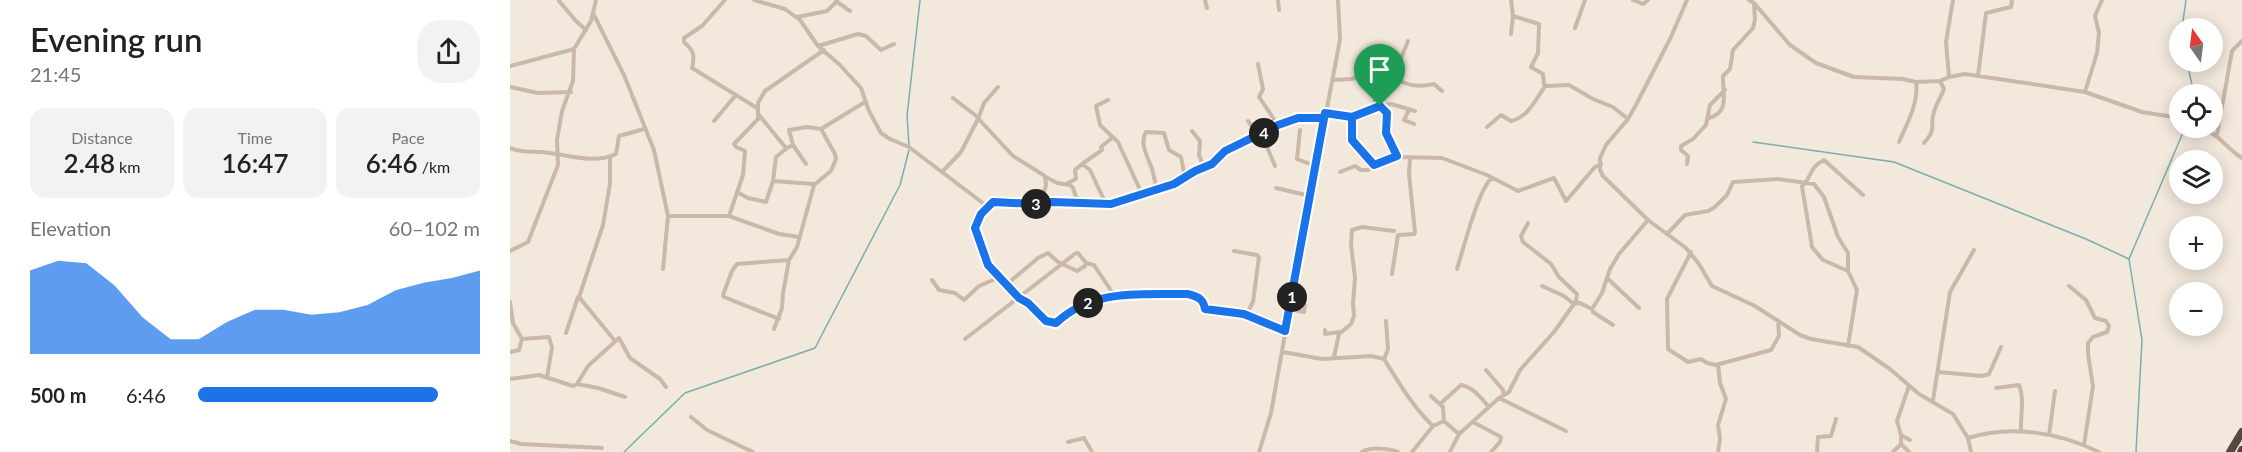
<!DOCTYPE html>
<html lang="en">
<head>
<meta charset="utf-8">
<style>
  :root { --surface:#fff; --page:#f2f2f2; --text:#222; --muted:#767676; --accent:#1a73e8 }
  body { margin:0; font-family:Lato,sans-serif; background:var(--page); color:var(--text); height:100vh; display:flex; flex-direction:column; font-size:22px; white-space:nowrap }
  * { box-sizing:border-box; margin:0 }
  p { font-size:20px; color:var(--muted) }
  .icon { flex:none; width:33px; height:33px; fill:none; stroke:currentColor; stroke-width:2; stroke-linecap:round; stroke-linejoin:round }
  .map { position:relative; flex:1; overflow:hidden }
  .details { display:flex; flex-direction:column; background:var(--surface); width:510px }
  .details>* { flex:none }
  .needle { width:39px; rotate:346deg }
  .fabs { position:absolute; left:1659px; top:18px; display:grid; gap:12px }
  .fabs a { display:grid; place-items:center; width:54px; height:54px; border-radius:50%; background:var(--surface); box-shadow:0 3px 15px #0003; font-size:30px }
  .pin { position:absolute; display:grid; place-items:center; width:51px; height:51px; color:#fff; margin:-62px -26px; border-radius:50% 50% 50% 0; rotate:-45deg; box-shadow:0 0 6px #0007 }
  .pin .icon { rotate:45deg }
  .km { position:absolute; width:30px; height:30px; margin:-15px; border-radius:50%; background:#222; color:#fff; font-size:16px; line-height:30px; text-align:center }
  .round { display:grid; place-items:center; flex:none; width:63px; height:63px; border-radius:24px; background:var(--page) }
  .summary { display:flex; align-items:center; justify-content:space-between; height:102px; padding:0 30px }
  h1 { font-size:33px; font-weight:600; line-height:45px }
  .stats { display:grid; grid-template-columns:repeat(3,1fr); gap:9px; height:102px; padding:6px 30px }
  .stats div { display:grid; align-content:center; border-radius:15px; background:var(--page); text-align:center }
  .stats b { font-size:26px; font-weight:600 }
  .stats small { font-size:16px; font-weight:400 }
  .stats p { font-size:16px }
  .chart { height:168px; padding:12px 30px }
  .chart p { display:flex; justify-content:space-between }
  .chart svg { width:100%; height:108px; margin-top:6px; fill:var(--accent); opacity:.7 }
  ul { padding:0 30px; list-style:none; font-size:20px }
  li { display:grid; grid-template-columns:96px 72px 1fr; align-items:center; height:45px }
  li i { height:15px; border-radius:8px; background:var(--accent) }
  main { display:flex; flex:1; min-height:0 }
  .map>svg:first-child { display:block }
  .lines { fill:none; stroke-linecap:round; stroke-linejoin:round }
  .stream { stroke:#7cadaf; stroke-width:1.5 }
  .street { stroke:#cab8a8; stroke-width:4 }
  .highway { stroke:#584740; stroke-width:8 }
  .route-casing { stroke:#fff; stroke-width:12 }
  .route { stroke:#1a73e8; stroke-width:8 }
</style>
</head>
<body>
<main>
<section class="details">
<div class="summary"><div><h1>Evening run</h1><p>21:45</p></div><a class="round"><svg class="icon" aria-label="share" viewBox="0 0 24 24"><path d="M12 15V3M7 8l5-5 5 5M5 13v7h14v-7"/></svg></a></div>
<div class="stats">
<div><p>Distance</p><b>2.48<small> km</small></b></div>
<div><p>Time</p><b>16:47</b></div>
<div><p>Pace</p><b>6:46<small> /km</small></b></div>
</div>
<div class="chart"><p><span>Elevation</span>60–102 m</p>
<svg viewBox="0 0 160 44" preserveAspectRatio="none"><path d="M0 44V10L10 6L20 7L30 16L40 29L50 38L60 38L70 31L80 26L90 26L100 28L110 27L120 24L130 18L140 15L150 13L160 10V44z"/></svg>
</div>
<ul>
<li><b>500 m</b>6:46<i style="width:85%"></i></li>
</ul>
</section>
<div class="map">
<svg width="1732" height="452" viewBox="0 0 1732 452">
  <rect width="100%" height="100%" fill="#f2e8dc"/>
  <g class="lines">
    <path class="stream" d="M1672,28L1676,0
      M1677,62L1684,94
      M1243,142L1384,162L1576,239L1619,259
      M399,145L397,116L410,0
      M114,452L175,393L305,348L390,185L399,150
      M1626,452L1632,340L1619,259L1675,128"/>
    <path class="street" d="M215,0L192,26L174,38V42C184,51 185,55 182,68L247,108
      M244,0L275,9L290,20L308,46L330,65L351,88L359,111L371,133L380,139L399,147L478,207
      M695,0L697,8
      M768,0L769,10
      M1001,0L1003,16L1029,24L1028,53L1021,67L1033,74L1034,84L1037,86L1059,85L1083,99L1103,107L1118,119
      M1123,0L1133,4L1138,0
      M1177,0L1160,39L1127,103L1118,119L1096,145L1090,158V170L1093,176L1138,220L1176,248L1189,264L1202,286L1245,306L1290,335L1301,339L1348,347L1380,369L1409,394L1443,414L1458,438C1501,424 1550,433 1589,452
      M1239,0L1244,3L1280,45L1306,63L1344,77L1393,79L1406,82L1430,81L1439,77L1455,74L1575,92L1632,112L1670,118
      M49,1L66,21L76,30
      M326,1L340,11
      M84,15L114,75L144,150L158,216L153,269
      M287,17L317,11L327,1
      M1065,28L1075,0
      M1001,34L1003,16
      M898,41L883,78L872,82L866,86L865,101L870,106L881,104L905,111
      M308,46L348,34L356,36L371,50L384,44
      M748,64L753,89L749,97L768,125
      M0,66L64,49
      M1468,76L1476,13L1501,7L1502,0
      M1439,77L1436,42L1443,0
      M883,78C897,85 908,88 924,84L932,91
      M823,80L841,79L888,65
      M0,87L28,93L61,92
      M1575,92L1587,53L1589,33L1585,16L1592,0
      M443,98L465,115L503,156L535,176L536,185L531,203
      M598,100L586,106L590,125L608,142L632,194
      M899,110L894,120L904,124
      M815,113L842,116L870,106L877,113L876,133L889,157L932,158L977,175L1008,191L1044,178L1056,201L1085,167L1091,164
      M249,115L275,147L277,148L283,145
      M842,116V140L864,164
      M1199,118C1221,112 1212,91 1213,76L1220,69L1223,50L1243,28L1245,19L1244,4
      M204,121L225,96
      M738,121L757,147L765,166
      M977,127L991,115L1001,121C1019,117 1026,98 1036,85
      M1692,128C1711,136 1715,147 1732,158
      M790,130L787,159L805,166
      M682,131L690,141L689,155L694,168
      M1707,135L1722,51L1732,41
      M1389,142C1397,124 1409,102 1406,82
      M1414,143C1428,127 1419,127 1424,112C1426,104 1431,97 1434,89L1430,81
      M0,148C12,153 20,151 32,152C55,154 84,165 106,154L109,136L134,129
      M100,157V184L93,225L69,297L105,341
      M296,164L283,145L279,130L297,127L311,129
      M572,164L592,150L591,147L603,137
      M1177,164L1178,156L1171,150V146L1183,139L1196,125L1200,105L1215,90
      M432,172L451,152L468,119L474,103L488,87
      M830,172L845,166L851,170H858L864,164L887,156
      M536,177L547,183L560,185L563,188L567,200L570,204
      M263,181L266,157L277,148
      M556,184L566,179L565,170L572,164L580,170L596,204
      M766,188L800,196
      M647,189C645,182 644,176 642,169C638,157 629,144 636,132L654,133L659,150L671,157L675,178
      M227,192L238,198L256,202L263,181L304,184
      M158,216H219
      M1018,223L1011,236L1013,242L1041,264L1049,277L1067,294L1066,302
      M1157,234L1175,215L1198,211L1205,207L1217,195L1223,182L1268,179L1304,184L1314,197L1328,237L1338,253V271L1347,290L1338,346
      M289,237L269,234L219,216L233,175L235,151L226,147L224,144L248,119V103L255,91L314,50
      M0,251L18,242L48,165L47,140L52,111L63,81L64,49L81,21L86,0
      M724,251L747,255L749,257L743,302L736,315
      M1181,252L1157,299L1158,349L1178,362L1191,359L1197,363L1206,365L1261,350L1269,336L1268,320
      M947,269C953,250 969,187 982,178
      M1338,271L1313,260L1302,247L1292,186C1302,178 1298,168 1314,160L1353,195
      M882,274L888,235L904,234L905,232L899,174L900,159
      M1097,278L1129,308
      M422,280L429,290L445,293L454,300L469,286L483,280L487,276
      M496,285L528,258L538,253L548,262L567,271L575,266L576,263
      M1032,286L1054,296L1064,304
      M1559,286L1576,300L1585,318L1596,321L1599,326L1597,332L1583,337L1578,343V354L1583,386L1574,445
      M0,302L3,323L12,339
      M780,309L794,312L795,305
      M1082,309L1083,312L1103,325
      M269,319L214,297L213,295L222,271L227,264L279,260
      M264,329L272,308L273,293L279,260L287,247L304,185L321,171L326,159L325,154L311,129L355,102
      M815,330V334L829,332
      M775,331L734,314L695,309C693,298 688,297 678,295C630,295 584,288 546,323L536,321L518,303L509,298L478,265L465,228L467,219L483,202L525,204H601L664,184L685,171L702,164L715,151L768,125L787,118H814
      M56,333L68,297
      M455,339L566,253H568L576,263L584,265L604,295
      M0,352L9,350L12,339L39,337L42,348L37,377
      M773,352L812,359L861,356L874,359C889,383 903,407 923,426L934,421L949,434
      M824,357L829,334L841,324L844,316L843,303L845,278L841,245L842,230L852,227L884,231
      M874,359L878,349L876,321
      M976,370L993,390L994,395
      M1428,372L1472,376L1479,374L1491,347
      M0,379L29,375L63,386L67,384L78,366L109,338L120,358L150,379L156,387
      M67,384L88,388L115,397
      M1399,386L1387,421L1391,435L1400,440
      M1486,388L1509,385C1515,399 1510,416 1511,432
      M921,396L933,407L934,421
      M989,398L1056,431
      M1423,400L1440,292L1464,250
      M930,404L951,385C963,387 971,398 979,407
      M181,417L197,430L243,452
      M963,422L991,437L990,442L981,452
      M1391,435V444L1399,452
      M1539,435L1545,391
      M1458,438L1461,452
      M0,441L11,444L92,448
      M558,442L574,438L582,452
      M749,452L761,413L793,233L826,61L830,39L828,0
      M852,452C860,447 879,448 888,452
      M902,452L923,426
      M940,452L949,434L989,398L999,392L1010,370L1044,332L1064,304L1070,303L1082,309L1092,293L1100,269L1109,254L1138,220
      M1208,452L1210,439L1208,425L1216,399L1210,383L1208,364
      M1307,452L1308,437L1321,436L1326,419
      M1383,452L1391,444"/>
    <path class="highway" d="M1720,452L1732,432
      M1731,452L1732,450"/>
  </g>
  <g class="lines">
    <g class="route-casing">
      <path id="route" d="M870,106L842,117L815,113L775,331L734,314L695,309C693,298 688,297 678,294C630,295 584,288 546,323L536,321L518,303L509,298L478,265L465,228L471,214L483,202L525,204L542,202L601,204L664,184L685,171L702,164L715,151L768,125L788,118H814L815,113L842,117V140L864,165L887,156L876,133L877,113L870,106"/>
    </g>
    <use href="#route" class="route"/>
  </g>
</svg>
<div class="fabs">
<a><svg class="needle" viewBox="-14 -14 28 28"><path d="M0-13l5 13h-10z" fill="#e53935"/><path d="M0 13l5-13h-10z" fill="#767676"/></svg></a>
<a><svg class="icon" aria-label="locate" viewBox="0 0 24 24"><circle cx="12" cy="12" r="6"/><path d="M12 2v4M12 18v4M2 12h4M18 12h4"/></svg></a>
<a><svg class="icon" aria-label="layers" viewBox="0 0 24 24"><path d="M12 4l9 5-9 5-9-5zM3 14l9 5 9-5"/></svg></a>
<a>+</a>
<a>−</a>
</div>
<div class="pin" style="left:870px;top:106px;background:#1e9e55"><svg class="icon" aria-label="arrive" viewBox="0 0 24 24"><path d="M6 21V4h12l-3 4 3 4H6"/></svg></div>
<b class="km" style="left:782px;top:297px">1</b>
<b class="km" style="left:578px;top:303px">2</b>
<b class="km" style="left:526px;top:204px">3</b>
<b class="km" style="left:754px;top:133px">4</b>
</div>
</main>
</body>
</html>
